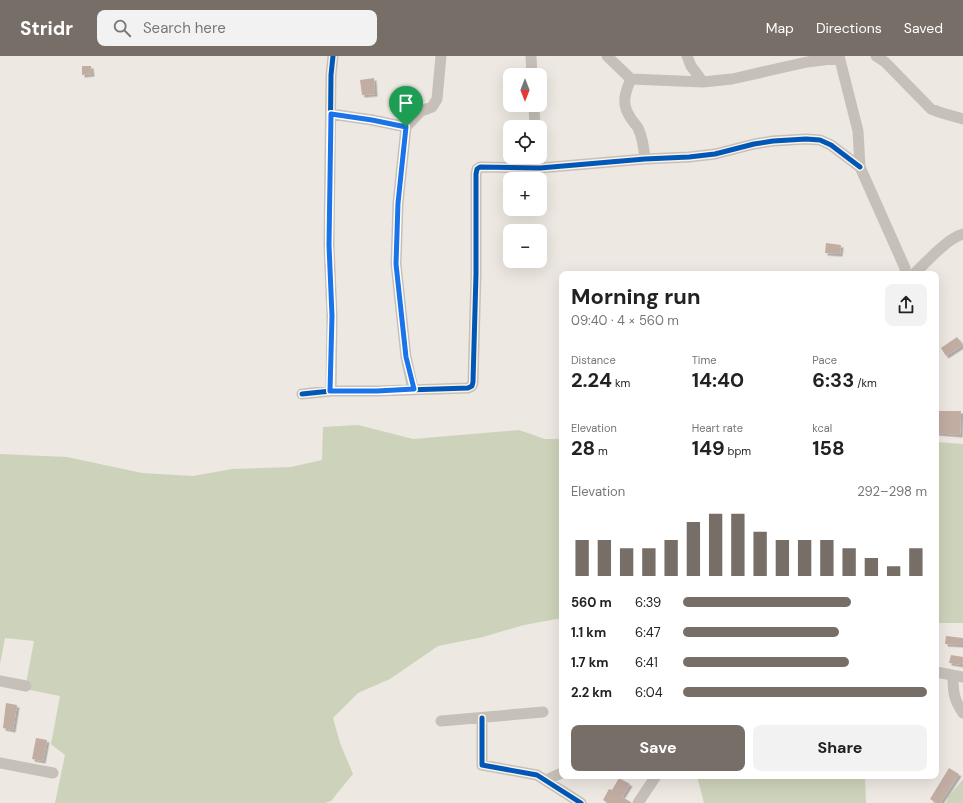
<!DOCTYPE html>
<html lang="en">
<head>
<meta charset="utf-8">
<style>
  :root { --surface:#fff; --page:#f2f2f2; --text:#222; --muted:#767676; --accent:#776e68 }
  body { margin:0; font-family:"DM Sans",sans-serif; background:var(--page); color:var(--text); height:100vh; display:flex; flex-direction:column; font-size:15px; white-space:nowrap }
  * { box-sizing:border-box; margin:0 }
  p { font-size:13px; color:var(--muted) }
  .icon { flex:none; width:22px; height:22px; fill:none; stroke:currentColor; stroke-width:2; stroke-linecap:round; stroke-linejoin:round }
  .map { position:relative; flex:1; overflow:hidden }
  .sheet { position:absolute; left:559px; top:215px; width:380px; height:508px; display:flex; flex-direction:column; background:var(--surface); border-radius:8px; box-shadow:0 4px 16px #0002 }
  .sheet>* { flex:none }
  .needle { width:26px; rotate:180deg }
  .fabs { position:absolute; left:503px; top:12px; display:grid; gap:8px }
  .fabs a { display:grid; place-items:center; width:44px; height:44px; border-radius:8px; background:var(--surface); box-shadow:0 4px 16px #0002; font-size:20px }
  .pin { position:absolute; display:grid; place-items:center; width:34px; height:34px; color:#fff; margin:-41px -17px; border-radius:50% 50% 50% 0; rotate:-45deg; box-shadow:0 0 4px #0007 }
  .pin .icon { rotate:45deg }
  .round { display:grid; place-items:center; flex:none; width:42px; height:42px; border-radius:8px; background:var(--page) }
  .head { display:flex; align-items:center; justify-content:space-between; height:68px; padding:0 12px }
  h1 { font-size:22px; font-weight:700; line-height:30px }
  .stats { display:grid; grid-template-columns:repeat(3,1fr); gap:6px; height:68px; padding:4px 12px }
  .stats div { display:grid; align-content:center }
  .stats b { font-size:20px; font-weight:700 }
  .stats small { font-size:11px; font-weight:400 }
  .stats p { font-size:11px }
  .chart { height:112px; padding:8px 12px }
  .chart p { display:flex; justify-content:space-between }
  .chart svg { width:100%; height:72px; margin-top:4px; stroke:var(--accent); stroke-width:6 }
  .primary-button { display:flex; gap:8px; margin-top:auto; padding:8px 12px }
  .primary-button a { flex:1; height:46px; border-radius:8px; background:var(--accent); color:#fff; font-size:16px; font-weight:700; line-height:46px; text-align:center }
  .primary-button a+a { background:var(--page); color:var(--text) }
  ul { padding:0 12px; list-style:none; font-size:13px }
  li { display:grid; grid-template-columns:64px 48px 1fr; align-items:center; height:30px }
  li i { height:10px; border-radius:5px; background:var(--accent) }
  header { display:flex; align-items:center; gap:24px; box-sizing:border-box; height:56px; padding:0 20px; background:var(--accent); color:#fff }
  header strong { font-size:19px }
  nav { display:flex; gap:22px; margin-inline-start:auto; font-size:14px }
  .search { width:280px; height:36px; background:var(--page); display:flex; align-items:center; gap:10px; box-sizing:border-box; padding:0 14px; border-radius:8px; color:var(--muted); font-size:15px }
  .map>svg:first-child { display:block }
  .green { fill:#cdd3ba }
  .building { fill:#c2ada2; filter:url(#shadow) }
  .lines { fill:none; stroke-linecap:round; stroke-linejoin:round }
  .minor { stroke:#c6c0b9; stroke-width:11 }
  .cycleway-casing { stroke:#faf3e7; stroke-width:8 }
  .cycleway { stroke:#0057b8; stroke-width:5 }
  .route-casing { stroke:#fff; stroke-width:8 }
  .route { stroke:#1a73e8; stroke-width:5 }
</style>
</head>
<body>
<header>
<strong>Stridr</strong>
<div class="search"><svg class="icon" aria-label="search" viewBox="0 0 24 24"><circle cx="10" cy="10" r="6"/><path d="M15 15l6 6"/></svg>Search here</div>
<nav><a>Map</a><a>Directions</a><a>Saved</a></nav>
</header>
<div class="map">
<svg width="963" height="747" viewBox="0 0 963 747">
  <defs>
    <filter id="shadow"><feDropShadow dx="2.5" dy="2.5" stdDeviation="0" flood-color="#0004"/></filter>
  </defs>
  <rect width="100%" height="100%" fill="#ede8e1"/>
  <path class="green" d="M358,369L413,383L519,374L545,383H562V562L524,569L483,581L438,590L390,623L358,637L333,662L340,687L353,718L331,745L325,747H55L65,699L51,688L60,640L25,633L34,585L5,582L0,608V398L67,401L142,417L193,420L232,413L291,411L322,404L323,371Z
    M936,386L963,388V567H936Z
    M697,720H865L866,747H704Z
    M963,723V747H946L949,740Z"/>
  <path class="building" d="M82,10H91L92,18L82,19Z
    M374,22L375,38L362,39L360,24Z
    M826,187L841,189L840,198L825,197Z
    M957,281L963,289L946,300L941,292Z
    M936,355H961L960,379L936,377Z
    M946,580L963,582V589L945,588Z
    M951,599L963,601L962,609L949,607Z
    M6,647L17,649L13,674L3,672Z
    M36,682L47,684L43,705L32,703Z
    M949,712L959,718L940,747H937L930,743Z
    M619,722L630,728L622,741L631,746V747H608L603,744L609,733L612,734Z"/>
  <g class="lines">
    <path class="minor" d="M531,0L532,19
      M607,0L631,23L703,26L732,23L807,6L839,2
      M687,0L691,10L703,26
      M839,0L858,75L860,111L905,212V218
      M876,0L885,6L931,53L942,57L963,63
      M631,23C626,34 621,47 629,59C631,64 636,68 638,72C643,82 644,93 645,103
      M534,49L535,71
      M331,58L372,64L406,71
      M539,101L540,112
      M914,218C928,205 945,184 963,178
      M413,333L406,301L396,208L398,147L406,71L421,55L432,51L437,43L441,0
      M331,335L332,260L329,189L331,19L333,0
      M302,338L331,335H377L468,332L472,330L473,326L476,218V118L477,113L480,111L540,112L645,103L689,101L715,98L754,88L773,85L806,83L820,84L831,89L860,111
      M936,616L963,621
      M953,620C953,636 954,644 963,657
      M0,625L26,630
      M482,662V709L537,719L581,747
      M441,665L543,656
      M0,707L53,717
      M546,724L562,717
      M638,747L656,720"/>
    <g class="cycleway-casing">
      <path id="cycleway" d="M331,335L332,260L329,189L331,19L333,0
        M302,338L331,335H377L468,332L472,330L473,326L476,218V118L477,113L480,111L540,112L645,103L689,101L715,98L754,88L773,85L806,83L820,84L831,89L860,111
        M482,662V709L537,719L581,747"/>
    </g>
    <use href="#cycleway" class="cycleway"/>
  </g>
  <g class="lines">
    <g class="route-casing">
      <path id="route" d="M331,58L372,64L406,71L398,147L396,208L406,301L414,333L377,335H330L332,260L329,189Z"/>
    </g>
    <use href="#route" class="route"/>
  </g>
</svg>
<div class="fabs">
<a><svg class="needle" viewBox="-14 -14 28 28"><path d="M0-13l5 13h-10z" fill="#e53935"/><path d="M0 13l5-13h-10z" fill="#767676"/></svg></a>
<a><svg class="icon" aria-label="locate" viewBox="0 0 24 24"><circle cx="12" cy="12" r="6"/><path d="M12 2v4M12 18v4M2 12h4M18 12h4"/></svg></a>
<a>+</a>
<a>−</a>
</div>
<div class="pin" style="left:406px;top:71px;background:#1e9e55"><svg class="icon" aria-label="arrive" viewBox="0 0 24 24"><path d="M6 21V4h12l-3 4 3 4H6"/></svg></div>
<section class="sheet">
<div class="head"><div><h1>Morning run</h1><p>09:40 · 4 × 560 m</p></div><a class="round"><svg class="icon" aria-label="share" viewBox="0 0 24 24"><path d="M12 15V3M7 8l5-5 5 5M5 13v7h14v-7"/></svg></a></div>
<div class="stats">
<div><p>Distance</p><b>2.24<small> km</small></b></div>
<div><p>Time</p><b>14:40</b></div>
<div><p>Pace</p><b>6:33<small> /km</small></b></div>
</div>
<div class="stats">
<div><p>Elevation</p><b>28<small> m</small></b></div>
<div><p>Heart rate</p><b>149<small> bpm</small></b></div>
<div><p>kcal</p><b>158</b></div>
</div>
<div class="chart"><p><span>Elevation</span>292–298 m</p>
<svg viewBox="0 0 160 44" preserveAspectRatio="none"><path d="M5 44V22M15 44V22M25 44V27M35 44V27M45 44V22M55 44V11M65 44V6M75 44V6M85 44V17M95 44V22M105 44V22M115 44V22M125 44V27M135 44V33M145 44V38M155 44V27"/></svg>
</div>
<ul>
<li><b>560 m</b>6:39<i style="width:69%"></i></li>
<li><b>1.1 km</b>6:47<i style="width:64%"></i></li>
<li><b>1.7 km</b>6:41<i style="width:68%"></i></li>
<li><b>2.2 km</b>6:04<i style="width:100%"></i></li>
</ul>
<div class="primary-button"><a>Save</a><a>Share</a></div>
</section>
</div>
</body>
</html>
